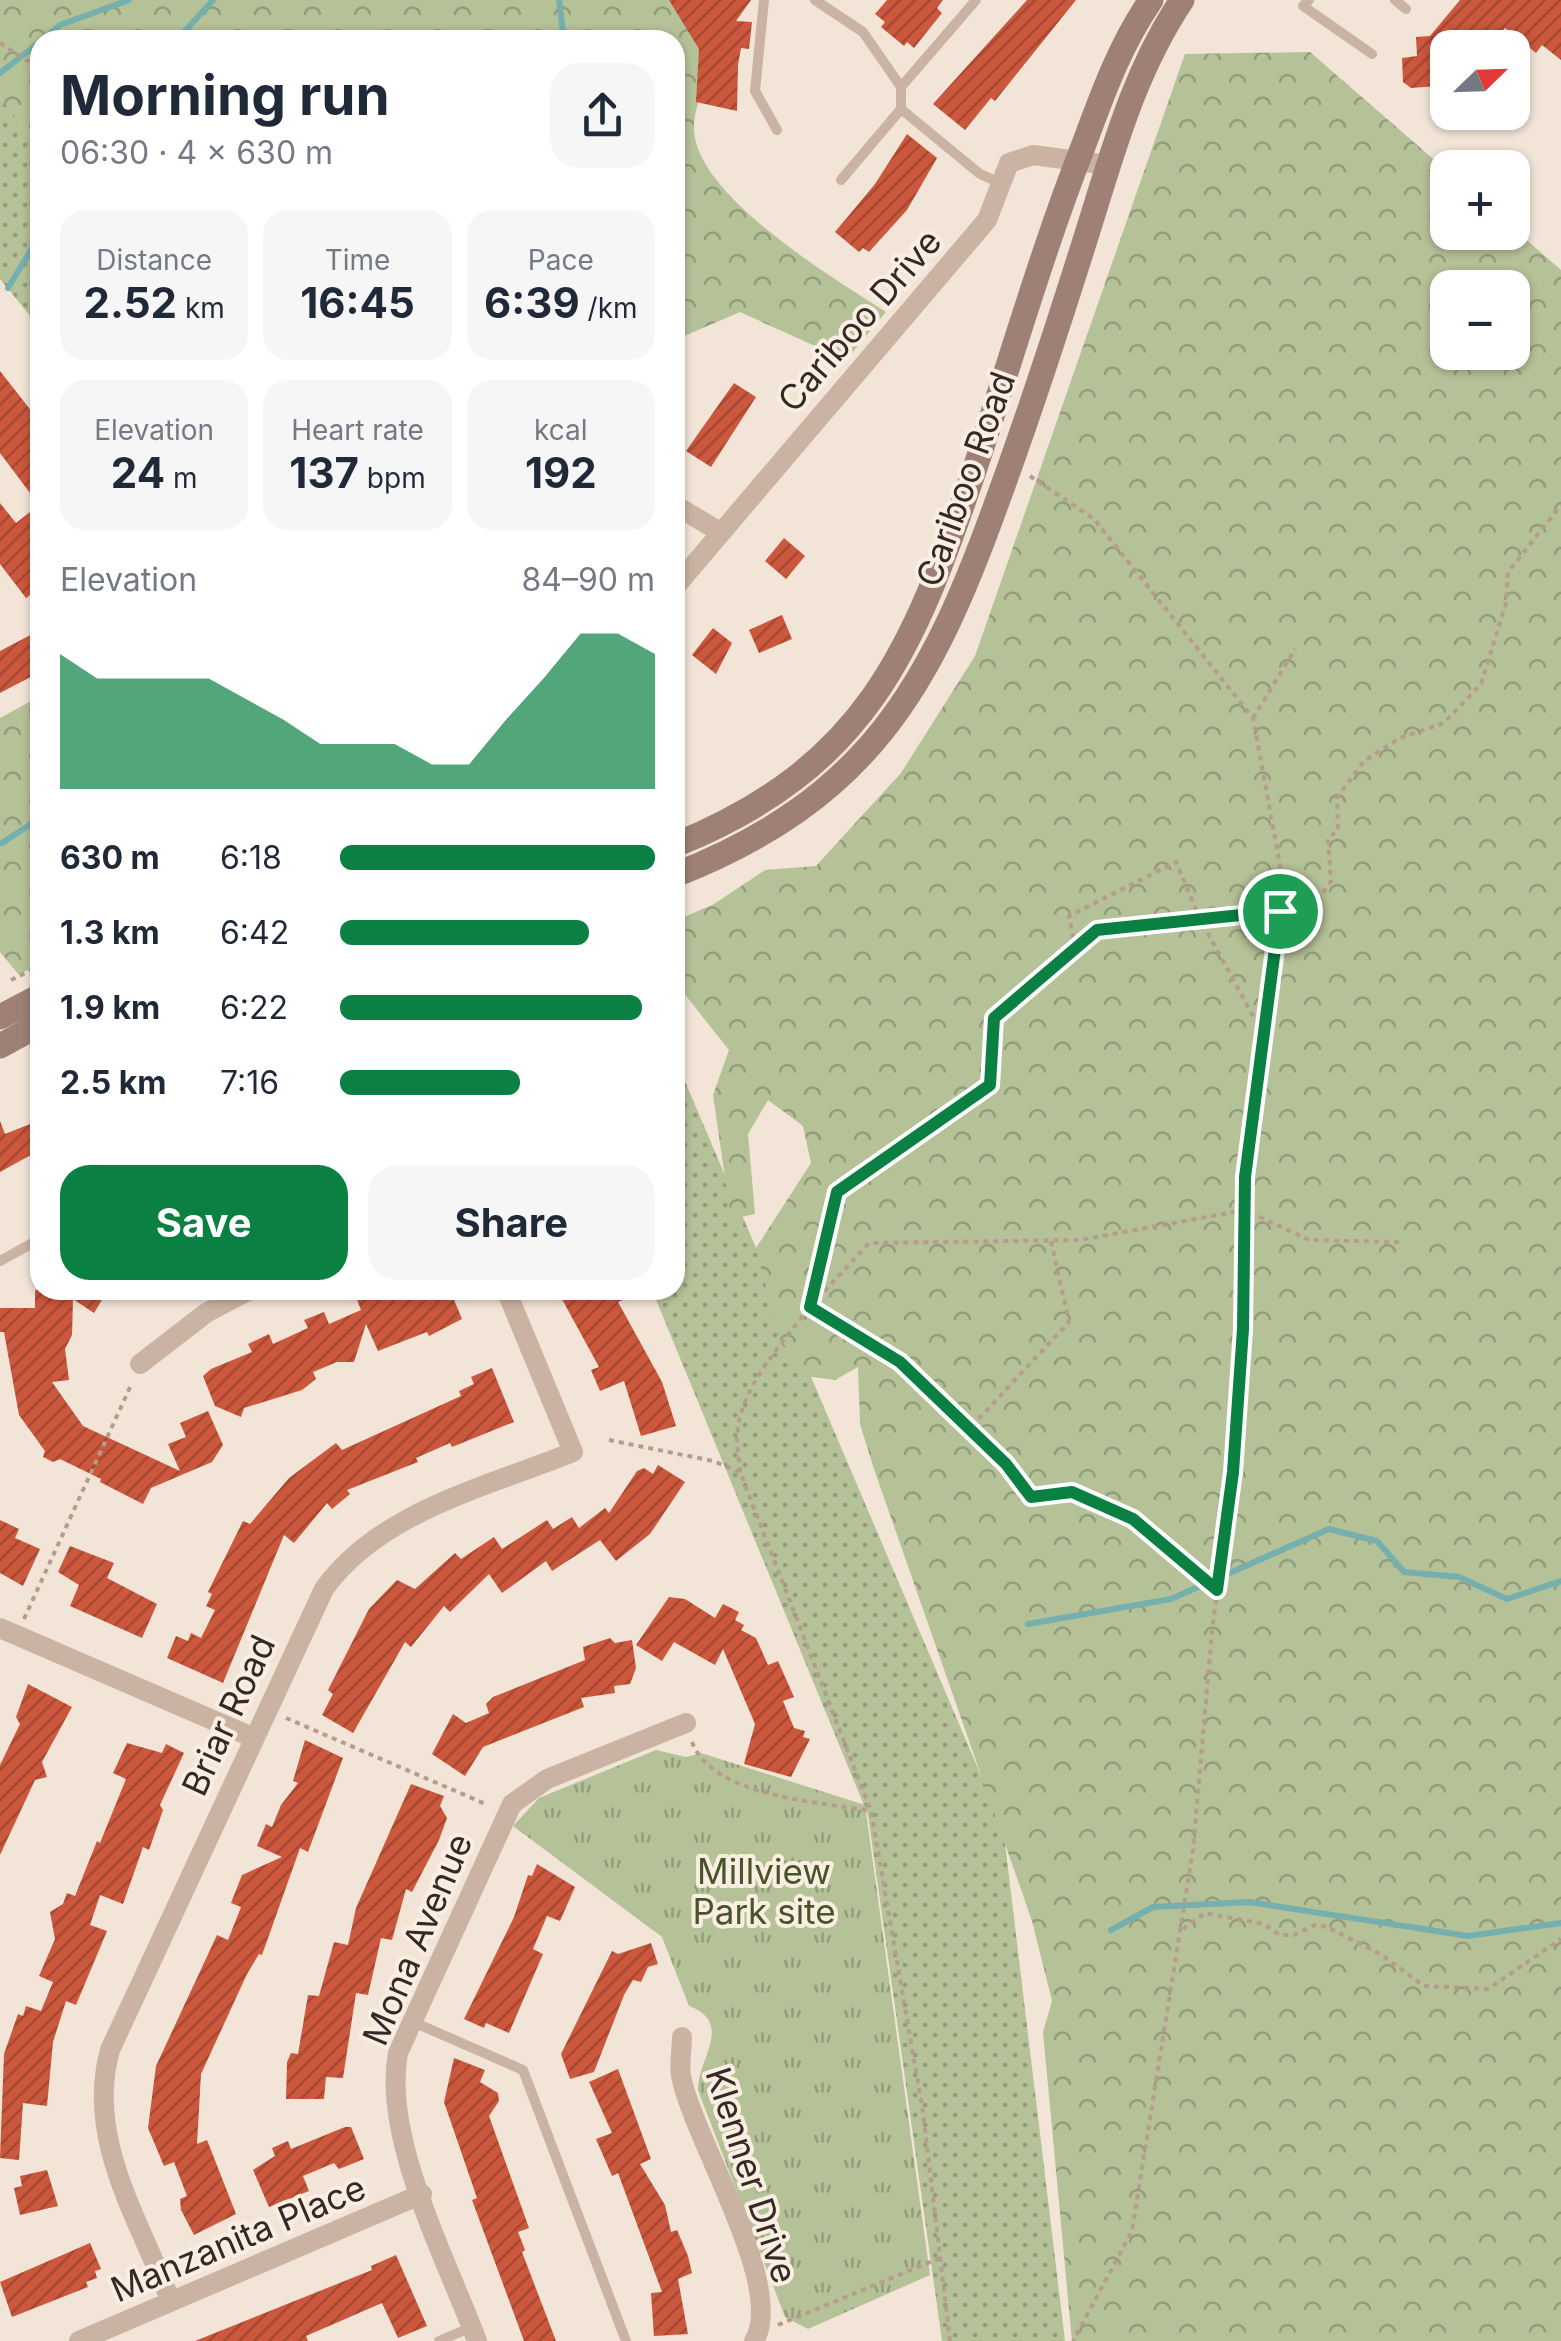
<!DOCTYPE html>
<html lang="en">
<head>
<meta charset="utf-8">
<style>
  :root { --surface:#fff; --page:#f6f6f7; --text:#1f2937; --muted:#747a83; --accent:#0b8043 }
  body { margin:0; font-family:Inter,sans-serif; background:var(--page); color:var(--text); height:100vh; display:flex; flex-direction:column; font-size:38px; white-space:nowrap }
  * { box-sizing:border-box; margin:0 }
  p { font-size:32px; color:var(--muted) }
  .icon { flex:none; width:55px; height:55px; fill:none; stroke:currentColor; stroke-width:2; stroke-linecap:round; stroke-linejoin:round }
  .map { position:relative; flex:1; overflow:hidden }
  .side { position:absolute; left:30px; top:30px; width:655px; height:1270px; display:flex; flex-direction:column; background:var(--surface); border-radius:30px; box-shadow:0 2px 8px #0004 }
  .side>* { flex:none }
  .needle { width:65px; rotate:67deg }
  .tools { position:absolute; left:1430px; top:30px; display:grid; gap:20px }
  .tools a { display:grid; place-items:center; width:100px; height:100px; border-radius:20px; background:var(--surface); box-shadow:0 2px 8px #0004; font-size:50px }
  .pin { position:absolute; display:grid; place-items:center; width:85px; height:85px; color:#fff; margin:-42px; border:5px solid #fff; border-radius:50%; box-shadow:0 2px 10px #0007 }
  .round { display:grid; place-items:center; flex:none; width:105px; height:105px; border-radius:30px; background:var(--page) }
  .overview { display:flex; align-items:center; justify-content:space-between; height:170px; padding:0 30px }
  h1 { font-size:55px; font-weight:700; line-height:75px }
  .figures { display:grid; grid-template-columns:repeat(3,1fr); gap:15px; height:170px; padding:10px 30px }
  .figures div { display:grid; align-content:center; border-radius:25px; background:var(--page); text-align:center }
  .figures b { font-size:42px; font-weight:700 }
  .figures small { font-size:28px; font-weight:400 }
  .figures p { font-size:28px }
  .chart { height:280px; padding:20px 30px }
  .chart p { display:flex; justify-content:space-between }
  .chart svg { width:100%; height:180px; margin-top:10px; fill:var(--accent); opacity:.7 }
  .button { display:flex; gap:20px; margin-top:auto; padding:20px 30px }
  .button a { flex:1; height:115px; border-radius:30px; background:var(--accent); color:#fff; font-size:40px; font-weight:700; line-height:115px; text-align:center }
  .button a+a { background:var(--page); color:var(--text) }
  ul { padding:0 30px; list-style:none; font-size:32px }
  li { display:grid; grid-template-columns:160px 120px 1fr; align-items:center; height:75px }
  li i { height:25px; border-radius:12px; background:var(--accent) }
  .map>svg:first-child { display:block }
  .grass { fill:url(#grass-dots) }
  .forest { fill:url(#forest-crowns); fill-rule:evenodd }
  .park { fill:url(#park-tufts) }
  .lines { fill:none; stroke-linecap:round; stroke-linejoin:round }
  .stream { stroke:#75b0af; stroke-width:6 }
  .building { fill:url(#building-hatch) }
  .path { stroke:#b69c8d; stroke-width:4; stroke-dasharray:5 5; stroke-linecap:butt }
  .lane { stroke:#cab3a3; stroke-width:10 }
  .street { stroke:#cab3a3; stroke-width:20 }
  .secondary { stroke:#9e8174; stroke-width:25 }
  .route-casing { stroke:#fff; stroke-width:20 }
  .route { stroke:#0b8043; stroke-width:12 }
  .labels { text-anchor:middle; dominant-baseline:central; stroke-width:8; stroke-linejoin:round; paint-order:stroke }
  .street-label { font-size:35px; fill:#352925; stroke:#faeee3 }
  .park-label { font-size:35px; fill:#465428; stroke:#faeee3 }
</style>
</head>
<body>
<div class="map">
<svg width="1561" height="2341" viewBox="0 0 1561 2341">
  <defs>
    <pattern id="grass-dots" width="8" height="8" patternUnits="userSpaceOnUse" patternTransform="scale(2.5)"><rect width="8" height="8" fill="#b5c197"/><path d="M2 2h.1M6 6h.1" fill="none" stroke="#949d7b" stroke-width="1.8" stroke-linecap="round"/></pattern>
    <pattern id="forest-crowns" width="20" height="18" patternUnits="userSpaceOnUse" patternTransform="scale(2.5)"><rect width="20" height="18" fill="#b5c197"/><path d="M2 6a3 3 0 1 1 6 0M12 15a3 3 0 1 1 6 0" fill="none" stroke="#949d7b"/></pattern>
    <pattern id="park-tufts" width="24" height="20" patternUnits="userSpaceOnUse" patternTransform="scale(2.5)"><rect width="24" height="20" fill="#b5c197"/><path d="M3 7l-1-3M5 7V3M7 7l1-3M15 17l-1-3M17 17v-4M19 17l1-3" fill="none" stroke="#949d7b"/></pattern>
    <pattern id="building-hatch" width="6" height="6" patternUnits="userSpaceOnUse" patternTransform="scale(2.5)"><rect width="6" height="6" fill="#cb573c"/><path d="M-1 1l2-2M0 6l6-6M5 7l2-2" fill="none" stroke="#a64832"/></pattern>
  </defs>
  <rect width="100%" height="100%" fill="#f2e4d7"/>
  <path class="grass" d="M0,97L40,148V328L0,279Z
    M675,1058L1003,1827L1065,2341H942L868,1815L652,1290H675Z"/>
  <path class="forest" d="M0,0H677L714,55C708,76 693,108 694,130C697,197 835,279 886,312L846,360L740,312L675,340V40H40V148L0,97Z
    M1310,52L1447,171L1448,232H1512L1513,228L1561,270V2341H1072L1043,2032L1052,2001L1032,1921L874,1469L860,1424L858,1367L835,1380L806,1376L779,1337L756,1248L811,1163L803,1126L768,1100L748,1134L755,1214L731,1219L713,1095L729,1050L675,982V921L714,904L765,870L816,866L901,773L975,656L1185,54ZM1448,288H1512V352H1448Z
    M40,696V963L19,975L0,952V718Z"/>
  <path class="park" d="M656,1750L686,1757L701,1753L865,1805L930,2275L808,2329L785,2317L698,2090C697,2060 735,2023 689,2006L662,1937L513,1826L539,1798Z"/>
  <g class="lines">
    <path class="stream" d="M559,0L564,40
      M43,40L60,25L129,0
      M177,40L213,0
      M0,73L40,42
      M8,288L40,235
      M2,843L40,818
      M1028,1624L1171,1599L1329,1529L1377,1541L1404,1572L1459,1577L1507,1599L1561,1581
      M1111,1930L1153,1907L1249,1902L1468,1936L1561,1923"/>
  </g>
  <path class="building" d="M669,0H751L736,21L752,22L749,49L741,48L738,65L737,111L696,102L699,49Z
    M887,0H943L937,8L942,13L914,48L907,42L904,46L881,27L885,22L875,14Z
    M1027,0H1076L995,101L991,98L965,130L933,104Z
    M1460,0H1561V60L1542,45L1536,53L1505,28L1490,48H1448V74L1437,86L1411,88L1403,82L1402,58L1417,56L1416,37L1430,36Z
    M907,134L937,158L907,210L869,252L863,248L859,252L835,232L875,184Z
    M0,371L40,422V588L26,598L0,564V503L16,523L39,505L0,453Z
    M734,383L756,397L711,467L686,451Z
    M784,538L805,556L786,579L765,561Z
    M782,615L792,639L759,653L749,630Z
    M713,628L732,643L716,674L692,655Z
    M40,630V672L0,693V651Z
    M40,1120V1150L0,1172V1121L5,1134Z
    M35,1290H108L94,1313L73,1299L72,1335L65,1349L69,1380L52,1382L83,1426L180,1471L168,1444L186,1437L180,1423L208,1411L223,1445L212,1462L151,1488L143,1504L100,1482L101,1479L60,1459L53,1462L43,1457L45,1451L19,1415L4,1332H0V1308H35Z
    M373,1290H450L462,1319L429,1336L427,1332L378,1351L366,1324L354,1362H337L313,1372L316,1379L302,1390L244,1408L241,1417L215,1406L203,1376L211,1369L252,1352L248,1344L269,1334L273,1344L308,1328L304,1320L324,1312L329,1324L361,1310L356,1297Z
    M557,1290H645L618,1302L662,1382L676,1426L641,1436L624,1381L600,1391L591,1370L599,1367Z
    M492,1368L514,1422L452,1447L450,1443L416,1458L418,1462L347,1490L350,1494L332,1509L327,1503L294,1543L284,1535L223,1683L167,1658L176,1636L188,1641L191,1633L201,1638L215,1610L206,1606L212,1594L208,1592L243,1521L250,1524L289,1478L336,1443L342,1450L461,1396L459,1391L474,1384L471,1377Z
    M658,1465L685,1482L650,1534L616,1561L600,1540L552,1571L546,1561L502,1593L489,1574L450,1612L444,1606L411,1647L405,1642L353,1733L322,1715L333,1694L328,1690L369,1609L397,1580L415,1589L455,1553L461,1559L494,1537L502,1549L547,1520L553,1529L572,1517L579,1528L605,1508L609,1513L637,1471L644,1468L653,1474Z
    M0,1520L19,1529L15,1538L40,1549L23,1586L0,1573Z
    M70,1546L114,1563L107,1578L157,1604L142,1638L70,1606L79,1585L58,1572Z
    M669,1597L685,1599L715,1618L723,1604L739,1612L735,1620L744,1625L741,1630L756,1638L768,1665L778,1661L794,1697L783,1701L794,1728L805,1731L803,1737L810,1739L791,1777L744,1764L755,1724L723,1649L715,1665L674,1642L662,1661L636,1645Z
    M610,1638L615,1643L632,1640L636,1668L630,1684L614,1686L615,1693L581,1698L584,1707L483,1747L465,1776L432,1754L453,1714L466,1723L489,1713L486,1704L493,1697L585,1660L583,1647Z
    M28,1684L72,1707L42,1762L47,1777L35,1780L0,1855V1765L20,1724L16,1717Z
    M305,1740L343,1758L308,1852L300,1848L262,1955L259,1954L247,1974L201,2074L197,2144L207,2140L236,2214L194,2235L181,2210L180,2199L187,2196L174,2162L164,2166L148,2128L156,2066L217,1935L228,1940L241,1907L231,1903L242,1875L282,1857L257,1846L266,1824L272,1827L281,1805L298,1783L293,1781Z
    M127,1743L162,1753L166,1744L184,1753L160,1805L163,1810L149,1850L143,1847L123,1904L100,1895L90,1925L107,1931L76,2005L66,2001L53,2042L47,2106L23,2103L19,2160L0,2158L4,2054L18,2014L23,2016L26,2006L41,2011L53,1982L39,1976L55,1939L50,1912L63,1904L67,1893L75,1896L97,1841L100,1843L126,1779L113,1773Z
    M411,1784L444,1796L440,1806L447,1818L439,1840L412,1892L406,1889L392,1940L381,1938L368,1995L356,1993L343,2078L326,2077L324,2099H286L287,2062L291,2053L298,2054L308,1995L319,1996L334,1942L348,1945L356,1908Z
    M537,1864L575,1887L560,1921L547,1916L533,1949L543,1954L509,2033L486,2023L484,2028L464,2019L514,1917L528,1875L532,1876Z
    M651,1943L658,1964L648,1967L641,1982L633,1980L624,1995L594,2072L570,2079L561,2054L612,1951L618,1954Z
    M454,2058L485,2070L480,2082L498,2093L499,2101L489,2116L529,2228L518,2232L525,2250L522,2252L556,2341H524L472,2200L477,2198L444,2102Z
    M618,2069L651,2159L640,2164L665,2205L671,2232L677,2230L688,2256L692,2273L678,2279L688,2334L654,2336L651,2293L662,2292L618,2173L612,2176L596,2139L612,2133L589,2082Z
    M345,2127H351L364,2159L339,2169L334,2163L303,2176L309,2191L269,2207L253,2170L275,2156L272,2148L288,2141L291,2149Z
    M47,2170L58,2206L20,2215L14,2188L22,2186L20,2176Z
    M90,2243L101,2269L95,2271L97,2278L86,2282L88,2287L12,2317L0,2282Z
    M396,2255L427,2326L398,2338L382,2303L306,2336L308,2341H195L372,2270L371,2266Z"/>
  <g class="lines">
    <path class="path" d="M0,43L40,69
      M1030,476L1094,519L1253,718L1282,876L1278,941L1245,1177L1243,1329L1233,1472L1212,1631L1193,1850L1132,2231L1073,2341
      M1253,718L1295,649
      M1075,948L1069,916L1176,862L1200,919L1264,1036
      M11,980L40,966
      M811,1306L869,1243L1080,1240L1245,1210L1309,1240L1399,1242
      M810,1307L837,1192L990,1085L995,1018L1097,929L1280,911L1318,900L1331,881L1328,840L1338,829L1337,798L1364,761L1400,738L1444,723L1481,684L1506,603L1508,572L1561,505
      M972,1426L1069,1322L1051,1241
      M609,1440L713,1461L740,1472L871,1811L923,2112L950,2341
      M740,1472C740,1461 737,1450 737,1440C737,1390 782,1344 810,1307L900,1362L1006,1464L1031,1497L1073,1492L1133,1519L1217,1590
      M24,1619L132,1383
      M286,1718L488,1805
      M692,1742C712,1797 821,1802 871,1811
      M1183,1929L1205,1913L1264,1924L1280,1935H1294L1315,1925L1327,1927L1382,1955L1424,1986L1488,1989L1561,1939
      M778,2325L940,2258"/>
    <path class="lane" d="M764,0L755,91L777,130
      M815,0L863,32L901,87
      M1309,0L1303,6L1372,54
      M1395,0L1406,9
      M901,109V87L976,0
      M841,180L901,109L980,174L1000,183
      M0,1261L40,1239
      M411,2021L523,2070L626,2341
      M439,2341L472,2327"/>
    <path class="street" d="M675,505L720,532
      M675,587L987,220L1009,163L1033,155L1108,165
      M140,1364L206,1313L250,1290
      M0,1628L252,1737
      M682,2037C682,2049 679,2064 681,2076C693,2139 787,2287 754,2341
      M171,2302C140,2221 85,2139 110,2050L324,1589C380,1511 487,1487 573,1452L506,1290
      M79,2341L422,2194
      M477,2341C447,2260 382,2138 398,2053L512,1804L547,1779L686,1723"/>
    <path class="secondary" d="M675,845C867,767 913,651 975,468C1011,360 1042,251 1084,144C1103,93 1120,45 1151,0
      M675,875C868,799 930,688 997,502C1029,415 1058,326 1086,237C1112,155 1133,73 1182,0
      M0,1017L40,996
      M0,1046L40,1024"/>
  </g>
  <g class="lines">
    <g class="route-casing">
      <path id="route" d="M1280,911L1245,1177L1243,1329L1233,1472L1217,1590L1133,1519L1072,1492L1031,1497L1006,1464L900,1362L810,1307L837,1192L990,1085L994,1018L1097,930Z"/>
    </g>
    <use href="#route" class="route"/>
  </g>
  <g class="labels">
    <g class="street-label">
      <text transform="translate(859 320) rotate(-49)">Cariboo Drive</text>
      <text transform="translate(965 479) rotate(-70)">Cariboo Road</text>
      <text transform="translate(228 1715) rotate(-65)">Briar Road</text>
      <text transform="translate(417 1939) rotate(-67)">Mona Avenue</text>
      <text transform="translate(752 2175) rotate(72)">Klenner Drive</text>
      <text transform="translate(238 2238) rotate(-23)">Manzanita Place</text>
    </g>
    <g class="park-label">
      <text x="764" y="1871">Millview<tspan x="764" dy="40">Park site</tspan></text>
    </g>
  </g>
</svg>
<div class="tools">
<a><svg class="needle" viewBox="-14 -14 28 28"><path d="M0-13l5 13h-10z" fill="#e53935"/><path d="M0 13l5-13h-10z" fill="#747a83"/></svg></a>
<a>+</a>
<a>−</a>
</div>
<div class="pin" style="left:1280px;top:911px;background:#1e9e55"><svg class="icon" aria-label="arrive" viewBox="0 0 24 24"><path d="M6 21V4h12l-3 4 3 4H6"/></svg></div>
<section class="side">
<div class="overview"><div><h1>Morning run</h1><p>06:30 · 4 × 630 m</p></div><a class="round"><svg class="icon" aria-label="share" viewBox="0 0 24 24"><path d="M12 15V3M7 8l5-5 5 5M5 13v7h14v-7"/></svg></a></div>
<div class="figures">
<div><p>Distance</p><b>2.52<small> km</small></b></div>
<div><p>Time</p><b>16:45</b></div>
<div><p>Pace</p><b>6:39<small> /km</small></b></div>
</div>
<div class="figures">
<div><p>Elevation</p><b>24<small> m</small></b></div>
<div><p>Heart rate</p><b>137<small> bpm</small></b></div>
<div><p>kcal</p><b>192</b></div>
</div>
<div class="chart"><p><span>Elevation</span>84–90 m</p>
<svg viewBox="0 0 160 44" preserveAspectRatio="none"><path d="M0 44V11L10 17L20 17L30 17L40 17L50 22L60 27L70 33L80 33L90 33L100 38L110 38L120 27L130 17L140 6L150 6L160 11V44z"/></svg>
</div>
<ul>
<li><b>630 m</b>6:18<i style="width:100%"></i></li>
<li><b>1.3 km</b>6:42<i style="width:79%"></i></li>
<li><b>1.9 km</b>6:22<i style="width:96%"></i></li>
<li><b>2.5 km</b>7:16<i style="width:57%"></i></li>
</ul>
<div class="button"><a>Save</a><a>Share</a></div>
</section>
</div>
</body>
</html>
